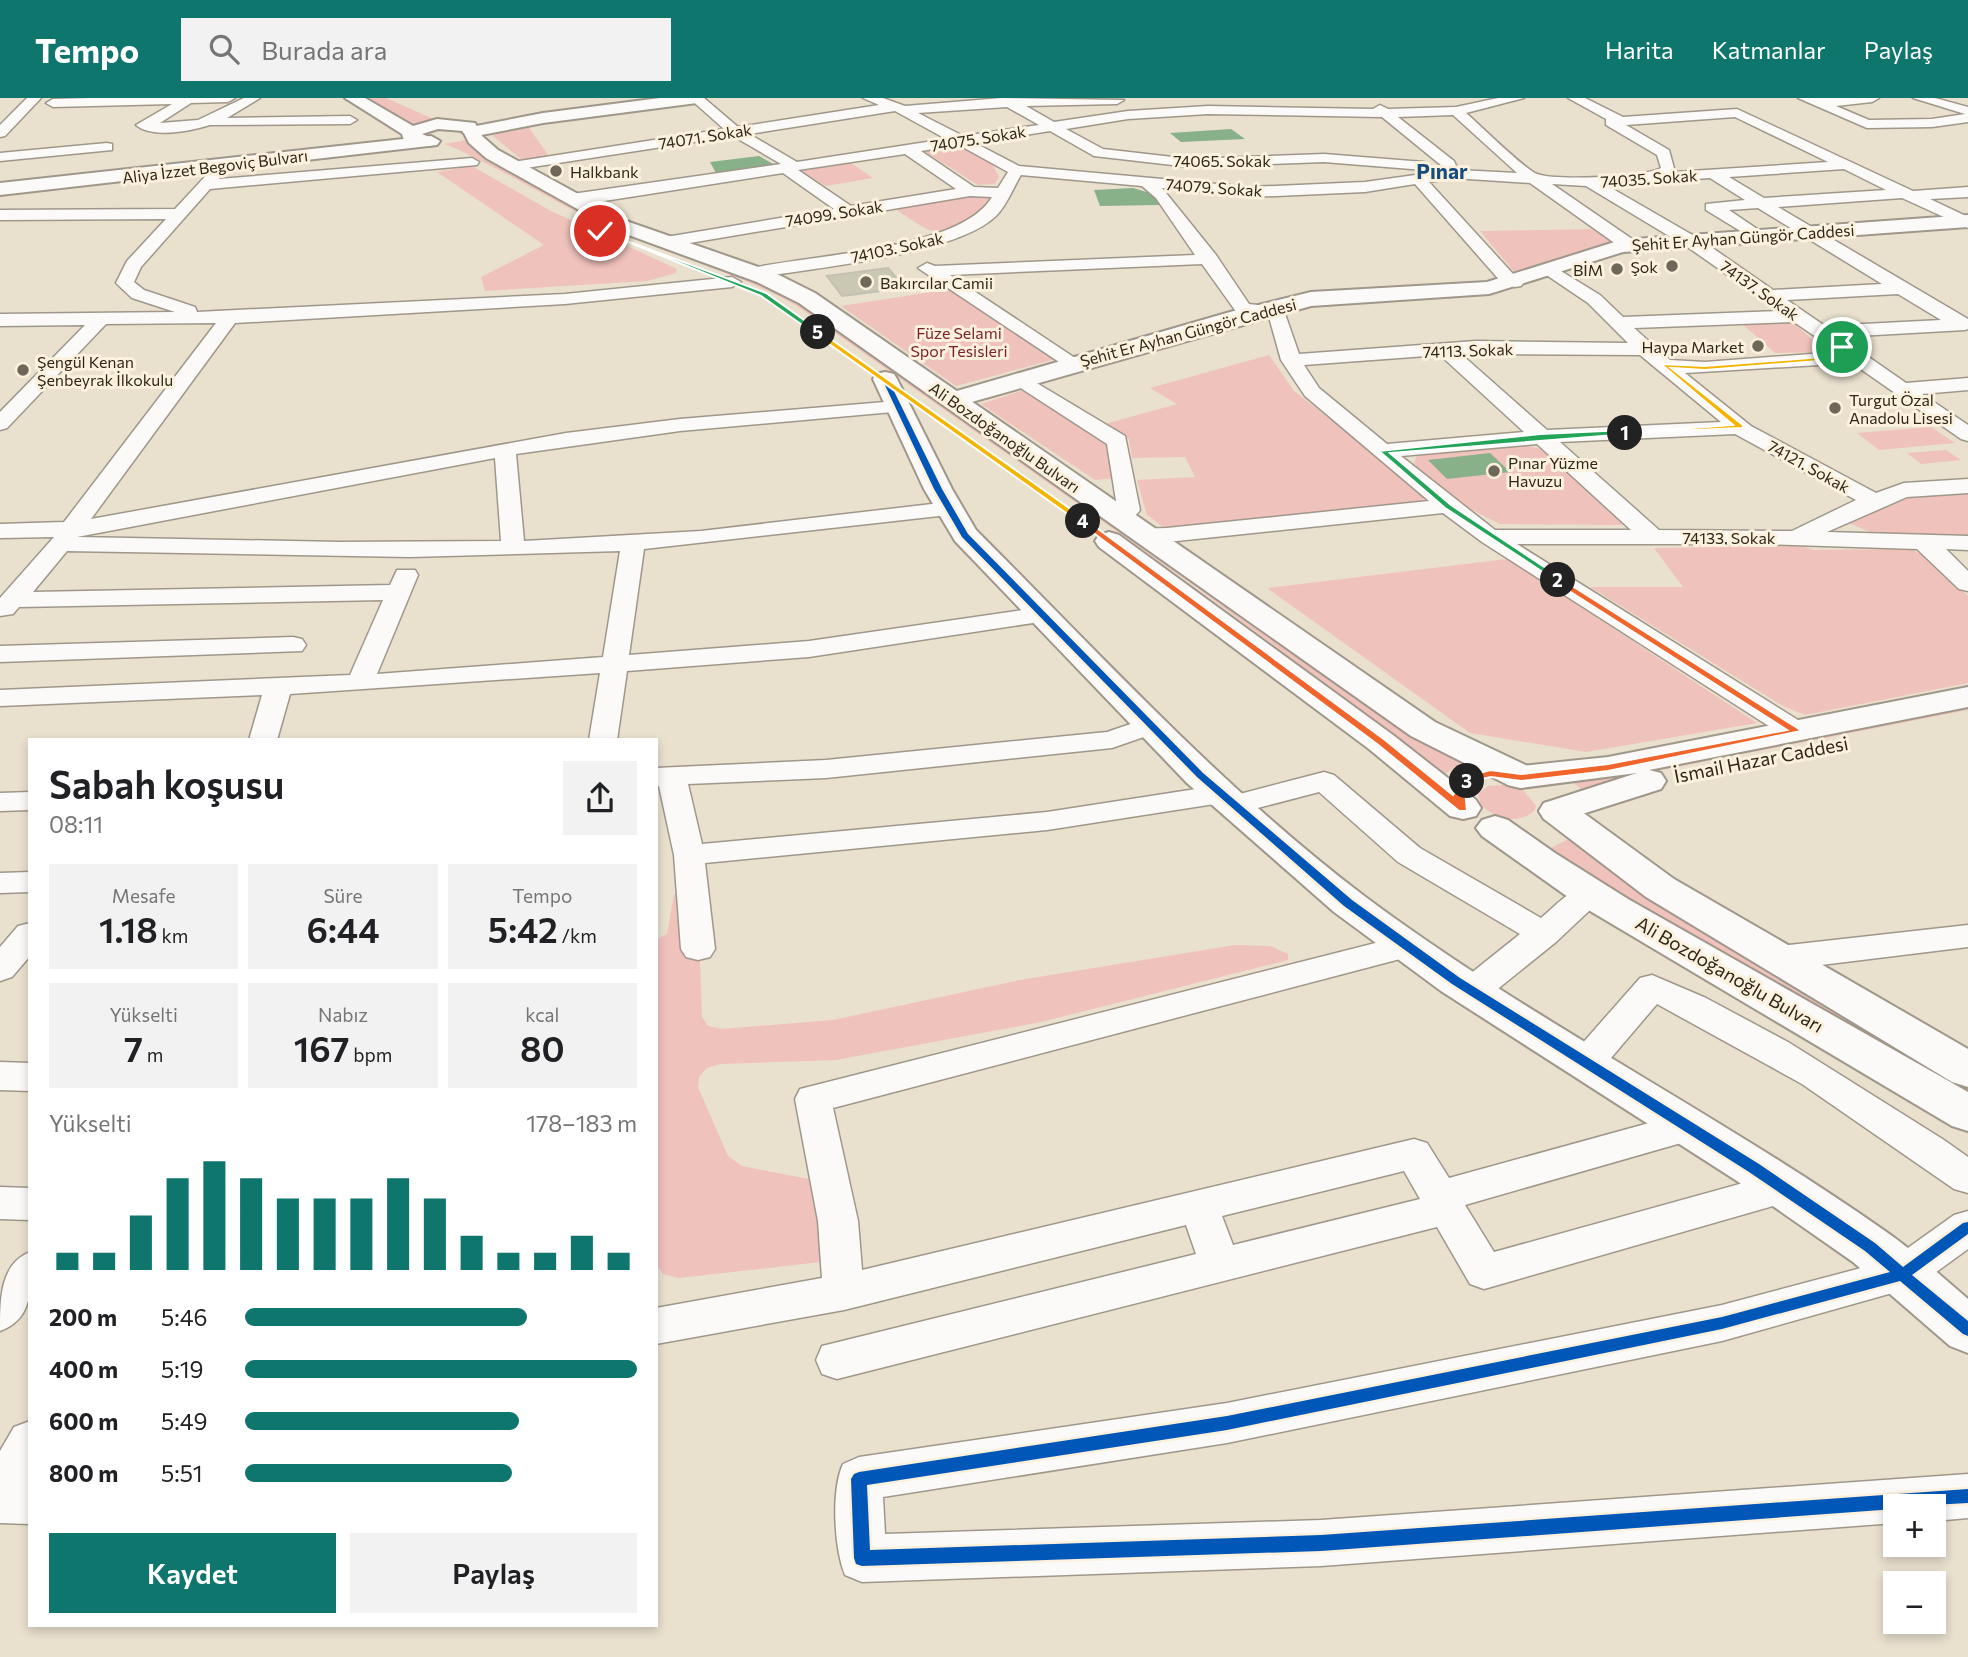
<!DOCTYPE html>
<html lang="tr">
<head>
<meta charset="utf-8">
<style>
  :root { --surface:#fff; --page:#f2f2f2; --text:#202124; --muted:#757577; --accent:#0f766e }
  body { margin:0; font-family:Commissioner,sans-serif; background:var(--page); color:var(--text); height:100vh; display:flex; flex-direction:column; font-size:26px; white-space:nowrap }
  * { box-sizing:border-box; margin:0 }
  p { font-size:23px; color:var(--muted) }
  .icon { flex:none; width:38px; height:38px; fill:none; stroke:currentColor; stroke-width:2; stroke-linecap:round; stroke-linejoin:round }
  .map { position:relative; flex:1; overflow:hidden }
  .side { position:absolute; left:28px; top:640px; width:630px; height:889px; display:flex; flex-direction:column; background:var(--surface); border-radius:0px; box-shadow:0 4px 10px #0003 }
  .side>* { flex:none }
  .controls { position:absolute; left:1883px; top:1396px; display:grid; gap:14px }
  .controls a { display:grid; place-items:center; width:63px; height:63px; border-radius:0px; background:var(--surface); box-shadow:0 4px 10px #0003; font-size:35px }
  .pin { position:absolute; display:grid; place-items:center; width:60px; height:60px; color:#fff; margin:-30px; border:4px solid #fff; border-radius:50%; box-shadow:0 2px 7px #0007 }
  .km { position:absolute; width:35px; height:35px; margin:-18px; border-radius:50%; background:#222; color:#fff; font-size:19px; line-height:35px; text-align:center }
  .round { display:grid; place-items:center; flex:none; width:74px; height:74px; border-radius:0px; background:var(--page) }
  .head { display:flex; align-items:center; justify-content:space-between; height:119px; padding:0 21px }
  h1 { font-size:38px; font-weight:600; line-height:52px }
  .stats { display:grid; grid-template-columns:repeat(3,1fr); gap:10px; height:119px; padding:7px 21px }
  .stats div { display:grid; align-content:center; border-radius:0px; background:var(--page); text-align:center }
  .stats b { font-size:35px; font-weight:600 }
  .stats small { font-size:19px; font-weight:400 }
  .stats p { font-size:19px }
  .chart { height:196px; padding:14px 21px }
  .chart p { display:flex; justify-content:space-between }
  .chart svg { width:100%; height:126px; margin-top:7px; stroke:var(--accent); stroke-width:6 }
  .cta { display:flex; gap:14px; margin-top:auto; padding:14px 21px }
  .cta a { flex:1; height:80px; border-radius:0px; background:var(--accent); color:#fff; font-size:28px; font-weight:600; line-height:80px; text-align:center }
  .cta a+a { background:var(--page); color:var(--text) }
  ul { padding:0 21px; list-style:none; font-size:23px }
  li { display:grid; grid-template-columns:112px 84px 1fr; align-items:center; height:52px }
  li i { height:18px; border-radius:9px; background:var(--accent) }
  header { display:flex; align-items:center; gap:42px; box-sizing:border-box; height:98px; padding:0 35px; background:var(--accent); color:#fff }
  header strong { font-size:33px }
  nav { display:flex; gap:38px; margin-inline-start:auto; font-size:24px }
  .search { width:490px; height:63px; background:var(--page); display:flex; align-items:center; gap:18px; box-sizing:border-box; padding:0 24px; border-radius:0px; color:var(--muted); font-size:26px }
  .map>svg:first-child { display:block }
  .green { fill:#f0c2bc }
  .water { fill:#88b089 }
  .building { fill:#cac8b2; stroke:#c3c0b1; stroke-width:2 }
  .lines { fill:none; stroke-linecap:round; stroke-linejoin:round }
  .street-casing { stroke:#9f978a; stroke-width:3 }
  .secondary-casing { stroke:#9f978a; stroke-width:4 }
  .primary-casing { stroke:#9f978a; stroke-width:4 }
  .street { fill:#fcfaf8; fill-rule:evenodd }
  .secondary { fill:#fcfaf8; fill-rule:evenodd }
  .primary { fill:#fcfaf8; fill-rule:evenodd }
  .cycleway-casing { stroke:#fcf1dd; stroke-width:5 }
  .cycleway { fill:#0057b8; fill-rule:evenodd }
  .split-1 { fill:#f5b400; stroke:#fff; stroke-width:2 }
  .split-2 { fill:#22a559; stroke:#fff; stroke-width:2 }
  .split-3 { fill:#f0652b; stroke:#fff; stroke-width:2 }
  .split-4 { fill:#f0652b; stroke:#fff; stroke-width:2 }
  .split-5 { fill:#f5b400; stroke:#fff; stroke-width:2 }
  .split-6 { fill:#22a559; stroke:#fff; stroke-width:2 }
  .poi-dot { fill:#6f6859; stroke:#fcf1dd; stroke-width:2.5 }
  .labels { text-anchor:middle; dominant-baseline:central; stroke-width:6; stroke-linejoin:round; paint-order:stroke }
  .far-street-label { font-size:16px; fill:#2e271a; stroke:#fcf1dd }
  .far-poi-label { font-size:16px; fill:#2e271a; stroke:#fcf1dd; text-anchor:start }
  .far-park-label { font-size:16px; fill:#7a1e2d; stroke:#fcf1dd }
  .street-label { font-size:19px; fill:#2e271a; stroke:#fcf1dd }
  .far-district-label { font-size:21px; font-weight:bold; fill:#164d7e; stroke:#fcf1dd }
</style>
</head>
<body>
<header>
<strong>Tempo</strong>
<div class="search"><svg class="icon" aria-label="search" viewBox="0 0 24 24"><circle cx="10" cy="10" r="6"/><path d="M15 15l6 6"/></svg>Burada ara</div>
<nav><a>Harita</a><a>Katmanlar</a><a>Paylaş</a></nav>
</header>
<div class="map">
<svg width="1968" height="1559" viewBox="0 0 1968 1559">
  <rect width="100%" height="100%" fill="#e9e0ce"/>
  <path class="green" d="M368,0H386L436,22L409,27Z
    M527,27L549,58L522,62L493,38L500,33Z
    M466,42L479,55L580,111L768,186L803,206L1463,663L1444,677L1409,648L1200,492L797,208C735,173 666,157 603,127C549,102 500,69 445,46Z
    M954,47L991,64L999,79L995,86L978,87L922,52Z
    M848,63L873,80L826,88L796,71Z
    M472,68L551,113L677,171L676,175L647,183L485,193L481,179L544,147L437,74Z
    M968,97L990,98L989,108C940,141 943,144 894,110Z
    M1599,131L1612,143L1515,175L1480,133Z
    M951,191L1056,261L956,288L841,208Z
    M1791,223L1827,254L1775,255L1741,225Z
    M1269,257L1294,293L1426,396L1421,405L1166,431L1147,417L1137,382L1195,379L1185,359L1132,360L1129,341L1105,326L1177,306L1150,290Z
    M1027,291L1113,344L1116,380L1095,382L981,306Z
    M1931,329L1955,345L1879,352L1857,335Z
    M1513,345L1542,351L1626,427L1500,426L1472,412L1413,368L1417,358Z
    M1946,352L1961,362L1921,366L1907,355Z
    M1968,393V439L1878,437L1846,424L1913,397Z
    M1802,448L1814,452L1909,451L1927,458L1968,498V585L1805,617L1783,608L1590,489H1683L1654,450Z
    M1507,461H1508L1757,625L1586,654L1470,635L1267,490Z
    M1968,609V612L1620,680L1583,692L1569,682L1617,677Z
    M1505,687L1523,692L1536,708L1534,713C1518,727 1495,721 1481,707L1478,696L1488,688Z
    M1572,739L1968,986V1000L1739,871L1547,752Z
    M697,784L702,919L708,928L722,931L833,922L1020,882L1235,847L1270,848L1288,856V862L1041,924L836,962L720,966L707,970L699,979L698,989L728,1058L742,1068L824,1084L821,1164L679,1180L663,1176L656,1166V842L667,836L674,797Z"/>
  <path class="water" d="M1231,31L1245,41L1181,44L1170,35Z
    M759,58L775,67L716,75L710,64Z
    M1133,90L1150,95L1160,107L1100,108L1094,92Z
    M1490,355L1510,374L1447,381L1428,362Z"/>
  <path class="building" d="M888,170L905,190L842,198L827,178Z"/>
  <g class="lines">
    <g class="street-casing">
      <path id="street" d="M27,0H41L5,38L0,39V27Z
        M89,0H235L228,4L191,5L160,25L198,22L244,0H260L227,20L350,18L357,22L350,26L210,27C190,33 153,41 136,27L172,6L53,9L46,5L53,1Z
        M689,0H704L738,29L879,7L863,0H883L905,8L1002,0L1124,2L1117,6L1026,8L1054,24L1128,13L1208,8L1373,11L1380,7L1388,11L1456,9L1498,0H1524L1466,15C1480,27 1524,71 1537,76C1555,83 1644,79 1661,70L1657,57L1606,27V21L1568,0H1585L1623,19L1737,11L1913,93L1968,89V99L1930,101L1968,119V130L1902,100L1778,109L1968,221V231L1965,232L1840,239L1906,285L1968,280V292L1922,296L1968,327V343L1961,341L1852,265L1685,275L1751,328L1876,395L1904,385L1968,381V395L1907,399L1827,434L1968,438V452L1946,451L1968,473V493L1959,491L1917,451L1760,446H1517L1806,627L1810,633L1806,639L1796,641L1786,639L1482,444L1443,415L1167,444L1135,441L1131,436L1135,431L1167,430L1429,403L1305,298L1281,262L1269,219L1237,215L1202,166L950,177L1078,262L1081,266L1071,272L918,170L927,165L935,168L1195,157L1156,100L1142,88L1021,77C1013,90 1007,107 996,118C956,157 812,170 754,180L748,179L745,175L748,171C809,156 960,153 992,99L970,98L666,149L658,144L660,140L834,111L783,75L585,106H572L564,101L572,96L781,66L733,38L513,72L506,68L513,64L724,31ZM1007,9L1039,27L963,38L918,15ZM895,13L946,41L797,64L749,36ZM1208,16L1382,19L1442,68L1444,73L1365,84L1250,89L1019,68L975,45L1050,33L1094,58L1190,69L1324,64L1424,72L1431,68L1424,64L1324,56L1190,61L1103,51L1066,31L1128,21ZM1453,17L1517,75L1458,72L1454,63L1398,19ZM1735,19L1828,64L1675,74L1669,52L1626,27ZM959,47L1008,74L998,90L974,89L921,53ZM905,56L956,91L851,108L798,72ZM1844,71L1886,92L1764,100L1729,79ZM1453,80L1530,85L1623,151H1635V143L1552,86L1586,88L1689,150L1779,213L1623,219L1600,197L1551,167L1545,168L1542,172L1545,176L1588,205L1628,245L1476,243L1299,256L1283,210L1249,206L1216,157L1162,90L1250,99L1365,94L1415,86L1502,185L1515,189L1521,188L1524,184L1514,177L1429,84ZM1710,80L1745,102L1706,106V112L1755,142H1767L1769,139L1729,112L1758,110L1882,186L1773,192L1701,142L1606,87ZM1898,196L1941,222L1825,228L1787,202ZM1794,224L1838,254L1705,264L1670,262L1634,230ZM1461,256L1640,257L1721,324L1547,332ZM1440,257L1524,334L1387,346L1319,290L1304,267ZM1735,336L1856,402L1792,433L1659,432L1560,344ZM1537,346L1631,432H1495L1401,358Z
        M1798,0H1879L1872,4L1836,8L1869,22L1932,21L1965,16L1913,0H1935L1968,9V24L1932,29L1867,30Z
        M107,45L112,46V52L0,63V55Z
        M472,60L479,64L477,67L210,91L141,169L134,184L144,192L195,209L197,214L565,196L732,179L741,184L732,189L565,206L235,225L91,421L566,335L680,321L897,303L904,305L907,309L904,313L680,333L516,356L524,443L701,433L949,404L957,406L960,411L957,416L644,451L629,557L809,543L1044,509L1053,512L1057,517L1053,522L809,559L627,573L617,642H589L600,575L290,596L277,642H249L262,597L0,608V592L350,577L383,502L19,509L13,516L0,518V500L54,439L0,440V426L64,424L216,225L106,226L7,330L0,332V314L85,227L0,228V216L175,214L132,200L116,185L127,163L166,121L0,122V112L175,111L213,70L218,69L225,73L219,81ZM495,360L501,443L340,444L77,439ZM67,453L410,459L620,453L603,559L377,576L418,477L415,472H397L390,487L33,494Z
        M1020,275L1125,338L1140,412C1134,422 1119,425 1108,422L1105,417L1117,409L1107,346L1013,285L1010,281L1013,277Z
        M293,539L302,541L306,547L302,553L0,564V548Z
        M1151,619L1161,621L1165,627L1161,633L1112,650L826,680L688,686L702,746L1047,714L1222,687L1232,690L1236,697L1324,674L1334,677L1420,750L1541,820C1559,805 1577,782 1602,789L1607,796L1556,844L1484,902L1472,905L1460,902L1455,893L1460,884L1520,836L1398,764L1319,694L1235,716L1224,714L1221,705L1047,732L705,765L715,851L710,859L698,862L686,859L681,851L674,757L659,688H656V670L826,662L1107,634Z
        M30,694V712L0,713V695Z
        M30,774V794L0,795V775Z
        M30,825V858L12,879L0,883V849L18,828Z
        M1968,827V849L1780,872L1768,868L1763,860L1768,852L1780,848Z
        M1407,837L1419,840L1424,848L1419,856L833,1010L858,1123L862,1172L1414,1041L1427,1045L1449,1080L1689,1014L1702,1019L1708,1029L1702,1039L1465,1107L1494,1154L1783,1074L1797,1079L1802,1090L1797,1101L1484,1191L1470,1186L1437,1129L837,1281L822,1276L816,1262L822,1248L1196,1156L1186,1127L844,1212L656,1246V1210L822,1180L818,1123L795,1001L800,991ZM1404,1073L1420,1101L1233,1147L1222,1118Z
        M1652,877L1706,900L1788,944L1944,1042L1968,1059V1095L1954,1091L1802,986L1657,906L1599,974L1586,978L1573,974L1568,965L1573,956L1640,880Z
        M0,964L30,965V993L0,992Z
        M0,1089L30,1090V1122L0,1121Z
        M1968,1113V1151L1917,1188L1722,1243L1227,1345L883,1399L885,1436L1321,1422L1968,1376V1420L1934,1423V1409H1895V1425L1321,1468L862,1484L845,1477C834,1450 831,1392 843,1366L859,1359L1227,1305L1722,1207L1891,1162L1954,1117Z
        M30,1154C30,1186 36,1220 0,1233C0,1201 0,1166 30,1154Z
        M30,1323V1426L0,1425V1353L14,1329Z"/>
    </g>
    <g class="secondary-casing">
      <path id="secondary" d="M660,0H705L697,5L543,25L471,39L462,34L471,29L543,15Z
        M431,38L440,43L437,47L0,97V85Z
        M1968,117V129L1623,154L1489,196L1311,208L961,307H943L940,302L943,297L1230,214L1311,194L1487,184L1621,142Z
        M885,274L894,276L897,281L952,391L976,432C1101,557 1222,690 1363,797C1528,921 1716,1014 1885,1133C1914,1153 1941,1178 1968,1201V1255L1950,1248L1853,1164L1737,1083L1441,893L1334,814L1187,685L955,443L924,391L873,281L876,276Z
        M1968,589V609L1649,672L1661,675L1666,683L1661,691L1557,724L1544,721L1539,713L1544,705L1637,675L1521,690L1508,687L1503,679L1508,671L1521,668L1608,659Z"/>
    </g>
    <g class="primary-casing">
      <path id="primary" d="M345,0H365L413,28L437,21L475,25L482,38L498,52L629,124L773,174L815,195L1435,624L1534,671L1539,679L1534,687L1521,690L1508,687L1411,638L799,205L757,184L615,132L486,60L469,45L463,33L438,31L422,36L439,43L430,48L404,42L402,36Z
        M1109,434L1119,437L1393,637L1476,702L1481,710L1476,718L1463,721L1450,718L1369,651L1099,449L1095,443L1099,437Z
        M1557,702L1570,705L1674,781L1968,951V989L1952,984L1646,799L1544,721L1539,713L1544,705Z
        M1495,718L1508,722L1555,755L1628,801L1968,994V1033L1952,1028L1575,804L1482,738L1476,730L1482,722Z"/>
    </g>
    <use href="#street" class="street"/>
    <use href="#secondary" class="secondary"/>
    <use href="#primary" class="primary"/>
    <g class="cycleway-casing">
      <path id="cycleway" d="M885,279L888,281L942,391L968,436L1203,675L1352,802L1460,880L1759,1066L1875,1145L1903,1169L1963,1125L1968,1124V1136L1912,1177L1968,1223V1238L1963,1236L1900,1183L1722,1231L1227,1332L867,1387L870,1452L1321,1437L1968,1391V1405L1895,1409V1411L1321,1453L862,1468L856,1466L854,1460L851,1381L854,1376L859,1374L1227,1318L1722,1219L1890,1174L1865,1153L1749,1074L1452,886L1344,808L1197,679L962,439L934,391L882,281Z"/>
    </g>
    <use href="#cycleway" class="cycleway"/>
  </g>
  <path class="split-1" d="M1845,248L1857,260L1705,272L1671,270L1743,327V330L1622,335L1733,327L1661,266L1705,268L1848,257L1839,249Z"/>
  <path class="split-2" d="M1625,332L1628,336L1390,355L1451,407L1561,480L1558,484L1445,410L1379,353L1540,336Z"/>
  <path class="split-3" d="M1558,479L1799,631L1801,633L1608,673L1521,683L1491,679L1463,685V680L1490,672L1521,676L1608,666L1787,632L1555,484Z"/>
  <path class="split-4" d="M1080,422H1086L1385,642L1453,697L1463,680H1471L1465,692L1467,713H1459L1377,646L1080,425Z"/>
  <path class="split-5" d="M818,232L1086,422V425H1080L815,236Z"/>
  <path class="split-6" d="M598,132L766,195L821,234L815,236L761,198Z"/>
  <g class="poi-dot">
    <circle cx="556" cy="73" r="7"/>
    <circle cx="1672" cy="168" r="7"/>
    <circle cx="1617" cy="171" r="7"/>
    <circle cx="866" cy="184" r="7"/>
    <circle cx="1758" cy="248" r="7"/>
    <circle cx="23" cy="272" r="7"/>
    <circle cx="1835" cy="310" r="7"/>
    <circle cx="1494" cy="373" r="7"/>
  </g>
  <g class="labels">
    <g class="far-street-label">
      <text transform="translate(705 38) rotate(-9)">74071. Sokak</text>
      <text transform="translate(978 40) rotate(-9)">74075. Sokak</text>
      <text x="1222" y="62">74065. Sokak</text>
      <text transform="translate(215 68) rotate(-7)">Aliya İzzet Begoviç Bulvarı</text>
      <text transform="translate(1649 80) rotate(-4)">74035. Sokak</text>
      <text transform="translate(1214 89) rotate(4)">74079. Sokak</text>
      <text transform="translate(834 115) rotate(-9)">74099. Sokak</text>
      <text transform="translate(1743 139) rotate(-4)">Şehit Er Ayhan Güngör Caddesi</text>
      <text transform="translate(897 149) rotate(-12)">74103. Sokak</text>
      <text transform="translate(1760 192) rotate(35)">74137. Sokak</text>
      <text transform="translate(1188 234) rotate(-15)">Şehit Er Ayhan Güngör Caddesi</text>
      <text transform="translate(1468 252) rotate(-2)">74113. Sokak</text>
      <text transform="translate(1005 339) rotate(35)">Ali Bozdoğanoğlu Bulvarı</text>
      <text transform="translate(1809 368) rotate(29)">74121. Sokak</text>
      <text x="1729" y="439">74133. Sokak</text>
    </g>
    <g class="far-poi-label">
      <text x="570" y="73">Halkbank</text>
      <text x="1658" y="168" text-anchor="end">Şok</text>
      <text x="1603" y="171" text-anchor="end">BİM</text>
      <text x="880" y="184">Bakırcılar Camii</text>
      <text x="1744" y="248" text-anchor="end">Haypa Market</text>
      <text x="37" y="263">Şengül Kenan<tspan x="37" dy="18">Şenbeyrak İlkokulu</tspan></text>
      <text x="1849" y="301">Turgut Özal<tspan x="1849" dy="18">Anadolu Lisesi</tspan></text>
      <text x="1508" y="364">Pınar Yüzme<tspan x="1508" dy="18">Havuzu</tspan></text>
    </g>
    <g class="far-park-label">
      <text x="959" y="234">Füze Selami<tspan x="959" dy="18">Spor Tesisleri</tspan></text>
    </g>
    <g class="street-label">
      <text transform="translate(1761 661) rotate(-11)">İsmail Hazar Caddesi</text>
      <text transform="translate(1730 876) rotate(30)">Ali Bozdoğanoğlu Bulvarı</text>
    </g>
    <g class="far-district-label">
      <text x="1442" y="72">Pınar</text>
    </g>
  </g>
</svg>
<div class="controls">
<a>+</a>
<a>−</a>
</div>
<div class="pin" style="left:1842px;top:249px;background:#1e9e55"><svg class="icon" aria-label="arrive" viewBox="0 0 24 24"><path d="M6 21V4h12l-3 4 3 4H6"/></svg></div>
<div class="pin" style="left:600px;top:133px;background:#d93025"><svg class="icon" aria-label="check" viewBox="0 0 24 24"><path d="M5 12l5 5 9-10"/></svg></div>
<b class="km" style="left:1625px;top:335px">1</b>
<b class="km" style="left:1558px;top:482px">2</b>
<b class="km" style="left:1467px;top:683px">3</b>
<b class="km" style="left:1083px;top:423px">4</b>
<b class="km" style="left:818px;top:234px">5</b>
<section class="side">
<div class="head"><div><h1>Sabah koşusu</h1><p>08:11</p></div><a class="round"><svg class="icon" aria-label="share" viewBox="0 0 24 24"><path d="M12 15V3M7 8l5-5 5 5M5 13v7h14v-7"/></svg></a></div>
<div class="stats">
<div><p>Mesafe</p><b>1.18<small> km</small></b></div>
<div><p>Süre</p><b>6:44</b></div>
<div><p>Tempo</p><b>5:42<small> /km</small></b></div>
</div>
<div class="stats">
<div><p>Yükselti</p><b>7<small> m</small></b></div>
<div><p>Nabız</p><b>167<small> bpm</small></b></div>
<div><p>kcal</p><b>80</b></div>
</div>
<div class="chart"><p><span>Yükselti</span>178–183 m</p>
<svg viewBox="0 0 160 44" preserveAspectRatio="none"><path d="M5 44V38M15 44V38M25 44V25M35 44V12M45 44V6M55 44V12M65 44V19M75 44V19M85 44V19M95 44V12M105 44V19M115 44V32M125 44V38M135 44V38M145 44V32M155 44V38"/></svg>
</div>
<ul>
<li><b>200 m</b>5:46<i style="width:72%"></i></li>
<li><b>400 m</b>5:19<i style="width:100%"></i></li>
<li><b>600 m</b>5:49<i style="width:70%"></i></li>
<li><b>800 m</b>5:51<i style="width:68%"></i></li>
</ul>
<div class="cta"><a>Kaydet</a><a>Paylaş</a></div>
</section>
</div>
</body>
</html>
